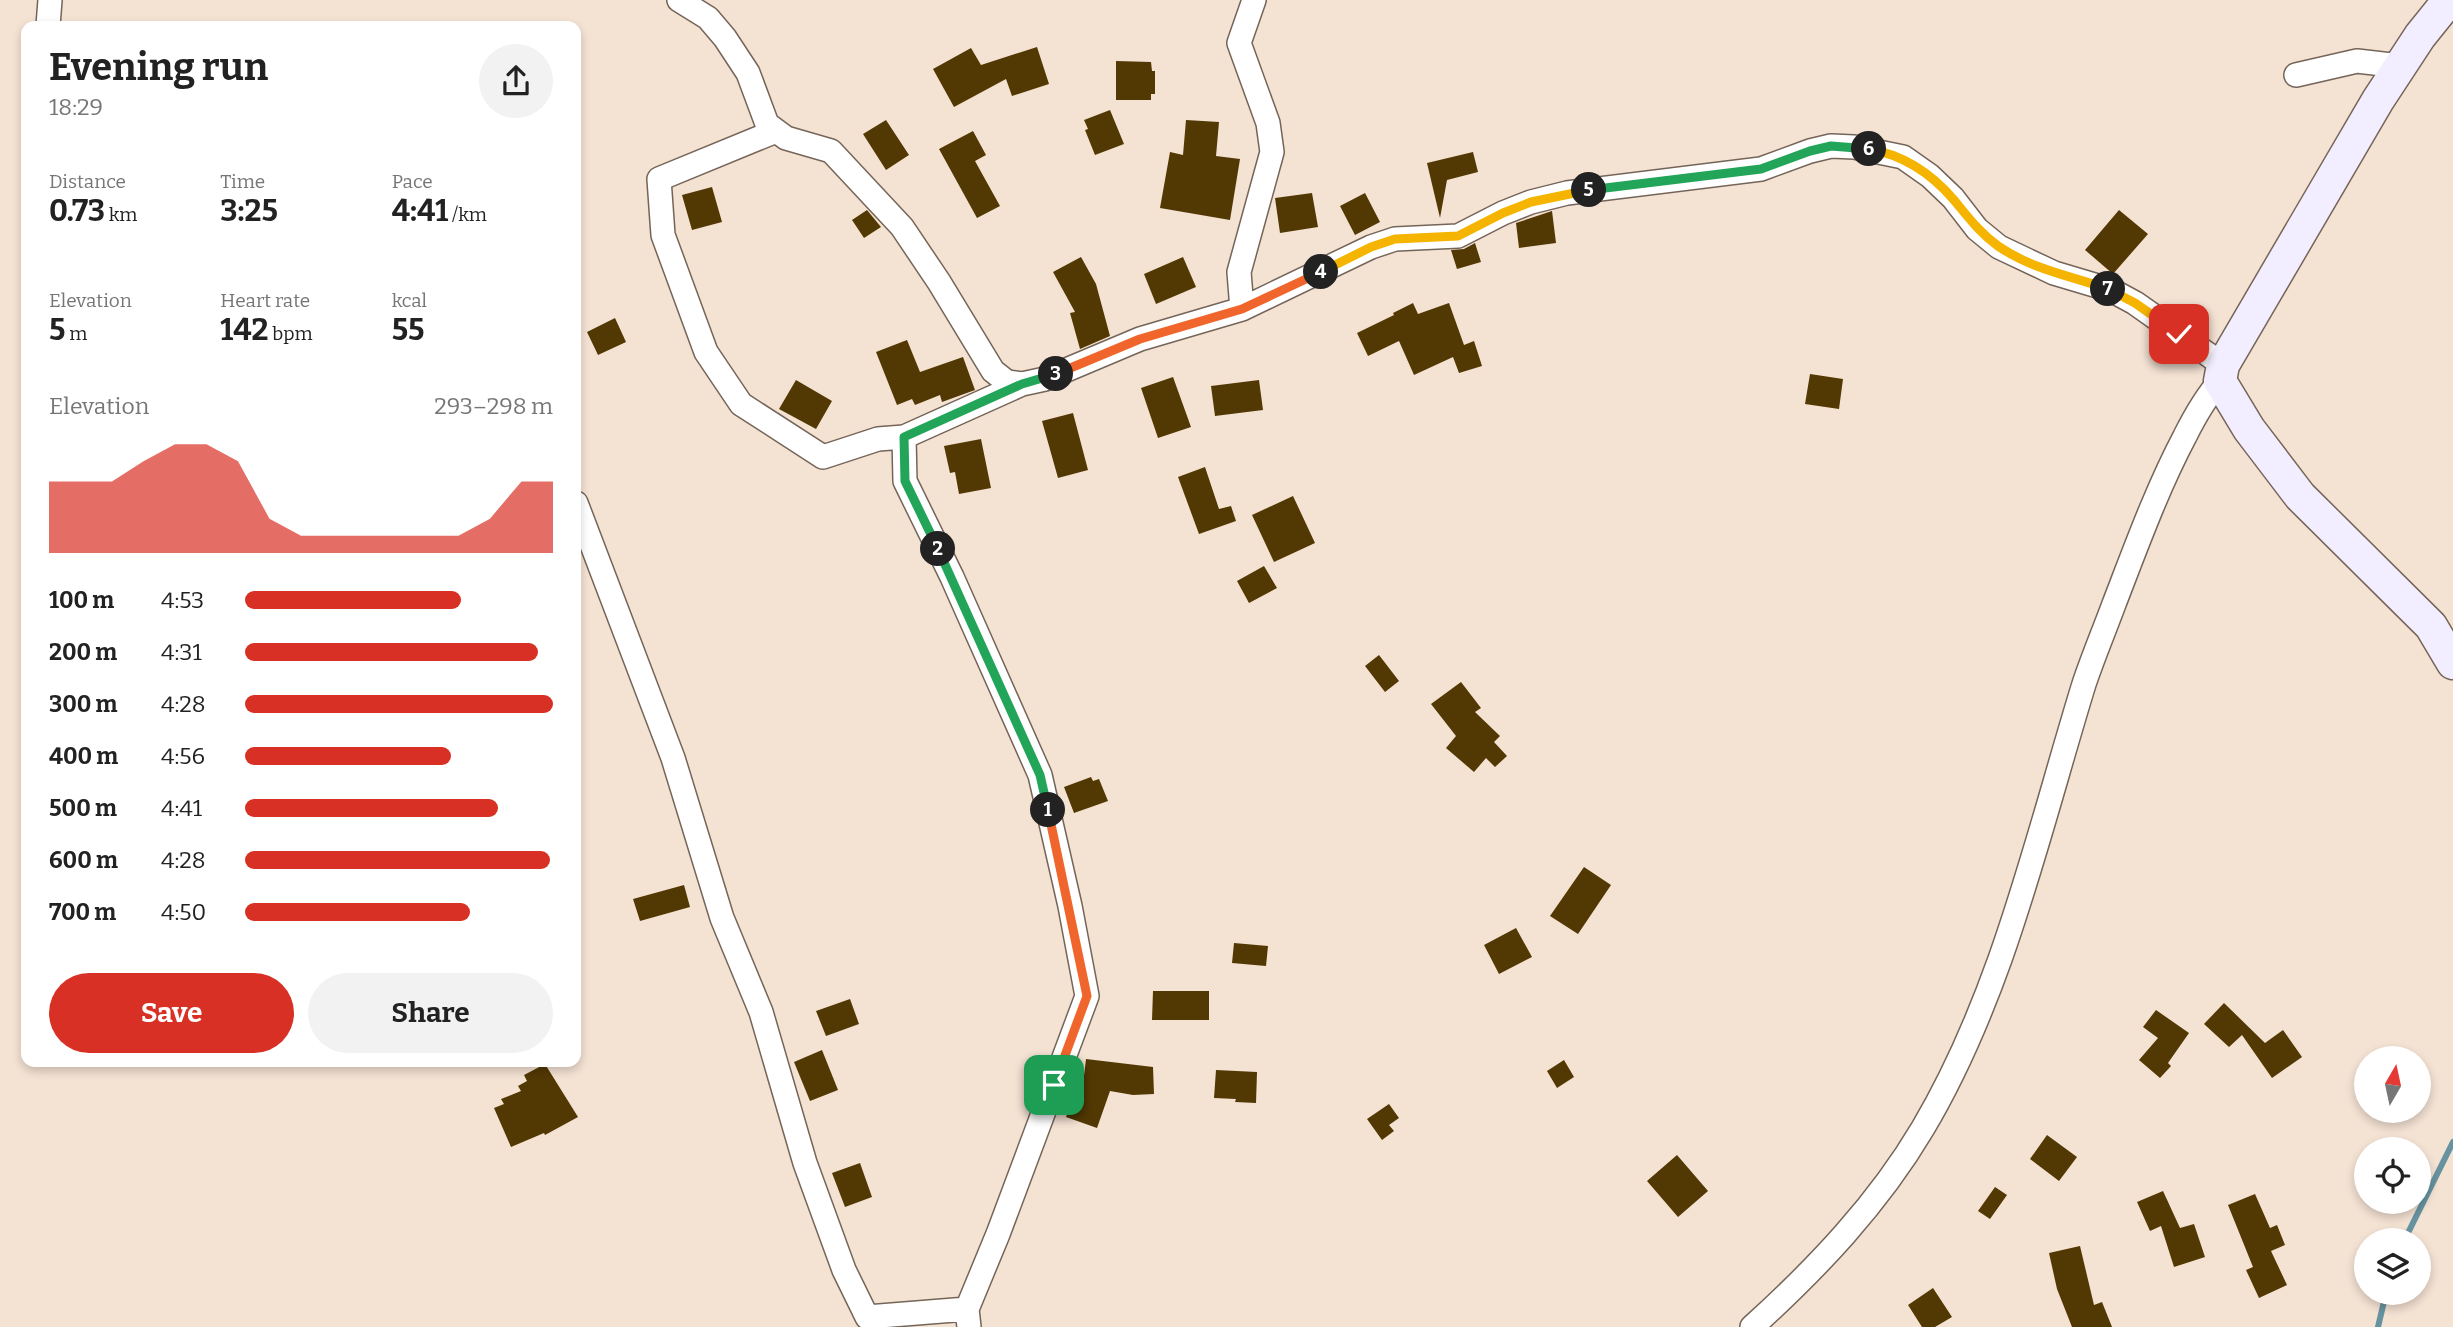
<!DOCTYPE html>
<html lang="en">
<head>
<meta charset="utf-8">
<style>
  :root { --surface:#fff; --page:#f2f2f2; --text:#222; --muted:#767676; --accent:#d93025 }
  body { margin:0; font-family:Bitter,serif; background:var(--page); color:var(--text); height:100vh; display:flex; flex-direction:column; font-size:26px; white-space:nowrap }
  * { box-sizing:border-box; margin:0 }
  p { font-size:23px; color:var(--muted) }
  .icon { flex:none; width:38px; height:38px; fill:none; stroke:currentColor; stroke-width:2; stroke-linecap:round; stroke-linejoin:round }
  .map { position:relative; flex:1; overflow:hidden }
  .side { position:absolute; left:21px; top:21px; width:560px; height:1046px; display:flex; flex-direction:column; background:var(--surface); border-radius:14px; box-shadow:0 4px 10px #0003 }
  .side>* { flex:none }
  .needle { width:46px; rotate:9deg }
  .controls { position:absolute; left:2354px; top:1046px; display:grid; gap:14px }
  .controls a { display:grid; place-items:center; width:77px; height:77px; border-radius:50%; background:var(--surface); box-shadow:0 4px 10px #0003; font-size:35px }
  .pin { position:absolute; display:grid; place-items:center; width:60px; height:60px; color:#fff; margin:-30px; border-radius:14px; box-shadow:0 4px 10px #0006 }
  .km { position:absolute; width:35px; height:35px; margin:-18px; border-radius:50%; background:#222; color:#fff; font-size:19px; line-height:35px; text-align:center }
  .round { display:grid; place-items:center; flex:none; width:74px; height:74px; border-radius:37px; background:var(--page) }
  .summary { display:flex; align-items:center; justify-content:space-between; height:119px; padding:0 28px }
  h1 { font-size:38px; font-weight:700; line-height:52px }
  .stats { display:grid; grid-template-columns:repeat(3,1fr); gap:10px; height:119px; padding:7px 28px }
  .stats div { display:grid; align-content:center }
  .stats b { font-size:30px; font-weight:700 }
  .stats small { font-size:19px; font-weight:400 }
  .stats p { font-size:19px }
  .chart { height:196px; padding:14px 28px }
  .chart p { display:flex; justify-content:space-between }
  .chart svg { width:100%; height:126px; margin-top:7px; fill:var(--accent); opacity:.7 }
  .button { display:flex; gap:14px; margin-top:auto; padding:14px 28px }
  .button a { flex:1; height:80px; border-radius:42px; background:var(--accent); color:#fff; font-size:28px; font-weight:700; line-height:80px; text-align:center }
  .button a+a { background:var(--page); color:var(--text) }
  ul { padding:0 28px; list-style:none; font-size:23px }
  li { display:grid; grid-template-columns:112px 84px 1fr; align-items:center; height:52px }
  li i { height:18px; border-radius:9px; background:var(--accent) }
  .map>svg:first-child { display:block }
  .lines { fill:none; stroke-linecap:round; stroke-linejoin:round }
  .stream { stroke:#6793a1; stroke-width:6 }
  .building { fill:#523803 }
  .street-casing { stroke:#756558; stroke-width:26 }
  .secondary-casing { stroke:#756558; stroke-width:35 }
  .street { stroke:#fff; stroke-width:23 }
  .secondary { stroke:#f2eeff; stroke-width:32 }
  .split-1-casing { stroke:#fff; stroke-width:14 }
  .split-2-casing { stroke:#fff; stroke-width:14 }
  .split-3-casing { stroke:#fff; stroke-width:14 }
  .split-4-casing { stroke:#fff; stroke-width:14 }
  .split-5-casing { stroke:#fff; stroke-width:14 }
  .split-6-casing { stroke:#fff; stroke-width:14 }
  .split-7-casing { stroke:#fff; stroke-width:14 }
  .split-8-casing { stroke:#fff; stroke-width:14 }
  .split-1 { stroke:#f0652b; stroke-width:9 }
  .split-2 { stroke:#22a559; stroke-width:9 }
  .split-3 { stroke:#22a559; stroke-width:9 }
  .split-4 { stroke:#f0652b; stroke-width:9 }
  .split-5 { stroke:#f5b400; stroke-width:9 }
  .split-6 { stroke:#22a559; stroke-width:9 }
  .split-7 { stroke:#f5b400; stroke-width:9 }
  .split-8 { stroke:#f5b400; stroke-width:9 }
</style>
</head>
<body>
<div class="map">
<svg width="2453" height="1327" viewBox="0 0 2453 1327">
  <rect width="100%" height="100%" fill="#f4e2d3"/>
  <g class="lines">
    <path class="stream" d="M2404,1241L2453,1142
      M2378,1327L2386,1293"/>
  </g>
  <path class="building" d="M1037,47L1049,84L1012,96L1006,79L954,107L933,69L971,48L981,65Z
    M1116,61L1151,62L1152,71H1155V94H1151V100H1116Z
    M1110,110L1124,144L1095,155L1085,130L1088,129L1084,120Z
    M886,120L909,155L886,170L863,134Z
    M1186,120L1219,122L1216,156L1240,159L1230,220L1160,208L1170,152L1183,155Z
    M973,131L986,155L975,161L1000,206L977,218L939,149Z
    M1473,152L1478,172L1447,180L1440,218L1427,163Z
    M712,187L722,222L692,230L682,195Z
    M1312,193L1318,227L1280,233L1275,198Z
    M1365,193L1380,222L1355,235L1340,206Z
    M867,210L881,227L864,238L852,220Z
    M2119,210L2148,234L2113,274L2085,250Z
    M1552,211L1556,243L1519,248L1516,223Z
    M1475,243L1481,262L1457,269L1451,250L1464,249Z
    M1081,257L1096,284L1110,336L1080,349L1070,313L1075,312L1053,272Z
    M1183,257L1196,287L1156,304L1144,274Z
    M1413,303L1418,314L1449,303L1464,345L1474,341L1482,366L1459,373L1453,357L1414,375L1399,341L1368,356L1357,333L1394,315L1393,313Z
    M615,318L626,342L598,355L587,332Z
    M907,340L920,372L963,357L975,390L942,402L940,395L915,405L912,399L897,405L876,352Z
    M1810,374L1843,379L1839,409L1805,404Z
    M1173,377L1191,427L1158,438L1141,388Z
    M796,380L832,401L816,429L779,409Z
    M1259,380L1263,410L1215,416L1211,386Z
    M1073,413L1088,470L1058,478L1042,421Z
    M981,439L991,488L959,494L955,472L950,473L944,446Z
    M1205,467L1219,509L1231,506L1236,521L1199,534L1178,477Z
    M1293,496L1315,543L1274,562L1252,515Z
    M1264,566L1277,588L1249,603L1237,581Z
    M1379,655L1399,681L1385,692L1365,666Z
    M1461,682L1481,708L1475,712L1500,736L1494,742L1507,756L1495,767L1486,758L1474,772L1446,748L1456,736L1431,704Z
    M1091,777L1093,781L1099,779L1108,801L1074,813L1064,787Z
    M1584,867L1611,885L1578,934L1550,916Z
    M684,885L690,907L640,921L633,899Z
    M1516,928L1532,957L1499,974L1484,945Z
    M1234,943L1268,946L1266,966L1232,963Z
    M1153,991H1209V1020H1152Z
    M850,999L859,1024L826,1036L816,1011Z
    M2224,1003L2265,1043L2283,1030L2302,1057L2272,1078L2242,1035L2229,1047L2204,1024Z
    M2156,1010L2189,1033L2168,1063L2171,1066L2160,1078L2139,1060L2158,1038L2143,1027Z
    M822,1050L838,1090L810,1101L794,1062Z
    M1086,1059L1153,1067L1154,1094L1133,1095L1110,1091L1097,1128L1066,1117L1076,1090L1082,1092Z
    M1564,1060L1574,1077L1557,1088L1547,1071Z
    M545,1064L578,1117L545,1135L544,1133L511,1147L494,1108L504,1104L501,1099L521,1091L518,1086L527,1081L524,1075Z
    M1216,1070L1257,1072L1256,1103L1235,1102L1236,1099L1214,1098Z
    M1389,1104L1399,1118L1389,1125L1394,1131L1382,1140L1367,1119Z
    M2047,1135L2077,1157L2059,1181L2030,1159Z
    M1677,1155L1708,1191L1678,1217L1647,1181Z
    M860,1163L872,1197L845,1207L832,1173Z
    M1995,1187L2007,1195L1990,1219L1978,1211Z
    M2163,1191L2180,1228L2194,1224L2205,1257L2174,1267L2161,1226L2150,1231L2137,1202Z
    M2255,1194L2270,1228L2277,1225L2285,1245L2271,1251L2287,1285L2259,1298L2246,1270L2253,1267L2228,1205Z
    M2080,1246L2094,1305L2102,1302L2112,1327H2072L2057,1289L2049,1253Z
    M1933,1288L1952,1317L1935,1327H1922L1908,1305Z"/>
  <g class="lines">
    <g class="street-casing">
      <path id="street" d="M679,0L708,18L725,38L748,73L767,124L786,138L831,151L902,227L939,282L993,371L1007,382L1022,384L1045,379L1140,339L1242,309L1371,247L1395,239L1458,236L1503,213L1531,202L1567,193L1761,169L1810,151L1831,146L1854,147L1903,157L1930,176L1953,198L1977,229L1999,247L2054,273L2111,290L2135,303L2223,365
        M48,26L50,0
        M2296,75L2357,61L2400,66
        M776,131L659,179L663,235L706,352L741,404L823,457L878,439L904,437
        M1242,309L1239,272L1272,152L1268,123L1239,43L1254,0
        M576,503L673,758L722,918L761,1012L805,1163L844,1270L867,1317L967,1309
        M969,1327L967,1309L998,1234L1087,996L1070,906L1040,775L952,577L905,481L904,437L1022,384
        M1752,1327C1817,1268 1878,1204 1923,1128C2003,993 2038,833 2084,684C2093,657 2104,631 2114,604C2136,547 2157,489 2185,436C2195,416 2205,398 2220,381"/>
    </g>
    <g class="secondary-casing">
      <path id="secondary" d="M2449,0L2420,36L2378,100L2223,365L2220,381L2249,429L2300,496L2431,626L2453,663"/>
    </g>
    <use href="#street" class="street"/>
    <use href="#secondary" class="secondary"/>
  </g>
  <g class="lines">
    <g class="split-1-casing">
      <path id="split-1" d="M1048,810L1087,996L1054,1085"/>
    </g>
    <g class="split-2-casing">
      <path id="split-2" d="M938,549L1040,775L1048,810"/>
    </g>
    <g class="split-3-casing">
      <path id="split-3" d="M938,549L905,481L904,437L1022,384L1056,374"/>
    </g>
    <g class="split-4-casing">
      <path id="split-4" d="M1056,374L1140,339L1242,309L1321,272"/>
    </g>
    <g class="split-5-casing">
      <path id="split-5" d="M1321,272L1371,247L1395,239L1458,236L1503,213L1531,202L1589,190"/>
    </g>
    <g class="split-6-casing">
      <path id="split-6" d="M1589,190L1761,169L1810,151L1831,146L1869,149"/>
    </g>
    <g class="split-7-casing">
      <path id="split-7" d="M1869,149C1904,155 1931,173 1954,200C1968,217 1980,233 1998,246C2031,269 2071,276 2108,289"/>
    </g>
    <g class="split-8-casing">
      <path id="split-8" d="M2108,289L2135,303L2179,334"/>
    </g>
    <use href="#split-1" class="split-1"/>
    <use href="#split-2" class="split-2"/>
    <use href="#split-3" class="split-3"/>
    <use href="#split-4" class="split-4"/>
    <use href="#split-5" class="split-5"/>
    <use href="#split-6" class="split-6"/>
    <use href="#split-7" class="split-7"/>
    <use href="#split-8" class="split-8"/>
  </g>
</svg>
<div class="controls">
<a><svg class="needle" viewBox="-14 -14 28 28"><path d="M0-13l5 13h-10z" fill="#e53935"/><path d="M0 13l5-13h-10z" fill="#767676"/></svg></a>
<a><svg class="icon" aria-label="locate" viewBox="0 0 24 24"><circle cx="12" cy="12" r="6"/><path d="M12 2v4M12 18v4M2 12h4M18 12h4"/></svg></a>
<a><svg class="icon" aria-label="layers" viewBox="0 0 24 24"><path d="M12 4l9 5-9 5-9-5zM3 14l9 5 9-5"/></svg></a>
</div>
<div class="pin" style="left:1054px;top:1085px;background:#1e9e55"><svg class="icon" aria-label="arrive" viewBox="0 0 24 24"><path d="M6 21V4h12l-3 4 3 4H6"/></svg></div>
<div class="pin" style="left:2179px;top:334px;background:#d93025"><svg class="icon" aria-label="check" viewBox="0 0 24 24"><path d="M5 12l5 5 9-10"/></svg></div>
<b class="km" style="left:1048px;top:810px">1</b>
<b class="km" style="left:938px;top:549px">2</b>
<b class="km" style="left:1056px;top:374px">3</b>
<b class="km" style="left:1321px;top:272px">4</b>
<b class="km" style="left:1589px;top:190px">5</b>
<b class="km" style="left:1869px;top:149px">6</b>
<b class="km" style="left:2108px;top:289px">7</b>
<section class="side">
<div class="summary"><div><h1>Evening run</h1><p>18:29</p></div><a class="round"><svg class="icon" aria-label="share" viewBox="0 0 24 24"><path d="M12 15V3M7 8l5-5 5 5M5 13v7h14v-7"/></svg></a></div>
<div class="stats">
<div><p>Distance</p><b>0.73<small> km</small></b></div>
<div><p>Time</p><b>3:25</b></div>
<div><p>Pace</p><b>4:41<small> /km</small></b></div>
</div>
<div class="stats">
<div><p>Elevation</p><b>5<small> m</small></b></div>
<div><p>Heart rate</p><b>142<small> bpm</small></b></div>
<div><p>kcal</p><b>55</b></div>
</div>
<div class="chart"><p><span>Elevation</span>293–298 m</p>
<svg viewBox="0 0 160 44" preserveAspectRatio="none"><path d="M0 44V19L10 19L20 19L30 12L40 6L50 6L60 12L70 32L80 38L90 38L100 38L110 38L120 38L130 38L140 32L150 19L160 19V44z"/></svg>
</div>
<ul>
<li><b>100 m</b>4:53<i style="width:70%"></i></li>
<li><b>200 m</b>4:31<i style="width:95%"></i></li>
<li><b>300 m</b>4:28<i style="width:100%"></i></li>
<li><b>400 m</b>4:56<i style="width:67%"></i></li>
<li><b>500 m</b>4:41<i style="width:82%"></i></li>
<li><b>600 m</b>4:28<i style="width:99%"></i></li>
<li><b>700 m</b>4:50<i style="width:73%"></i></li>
</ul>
<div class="button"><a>Save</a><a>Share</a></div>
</section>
</div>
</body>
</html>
